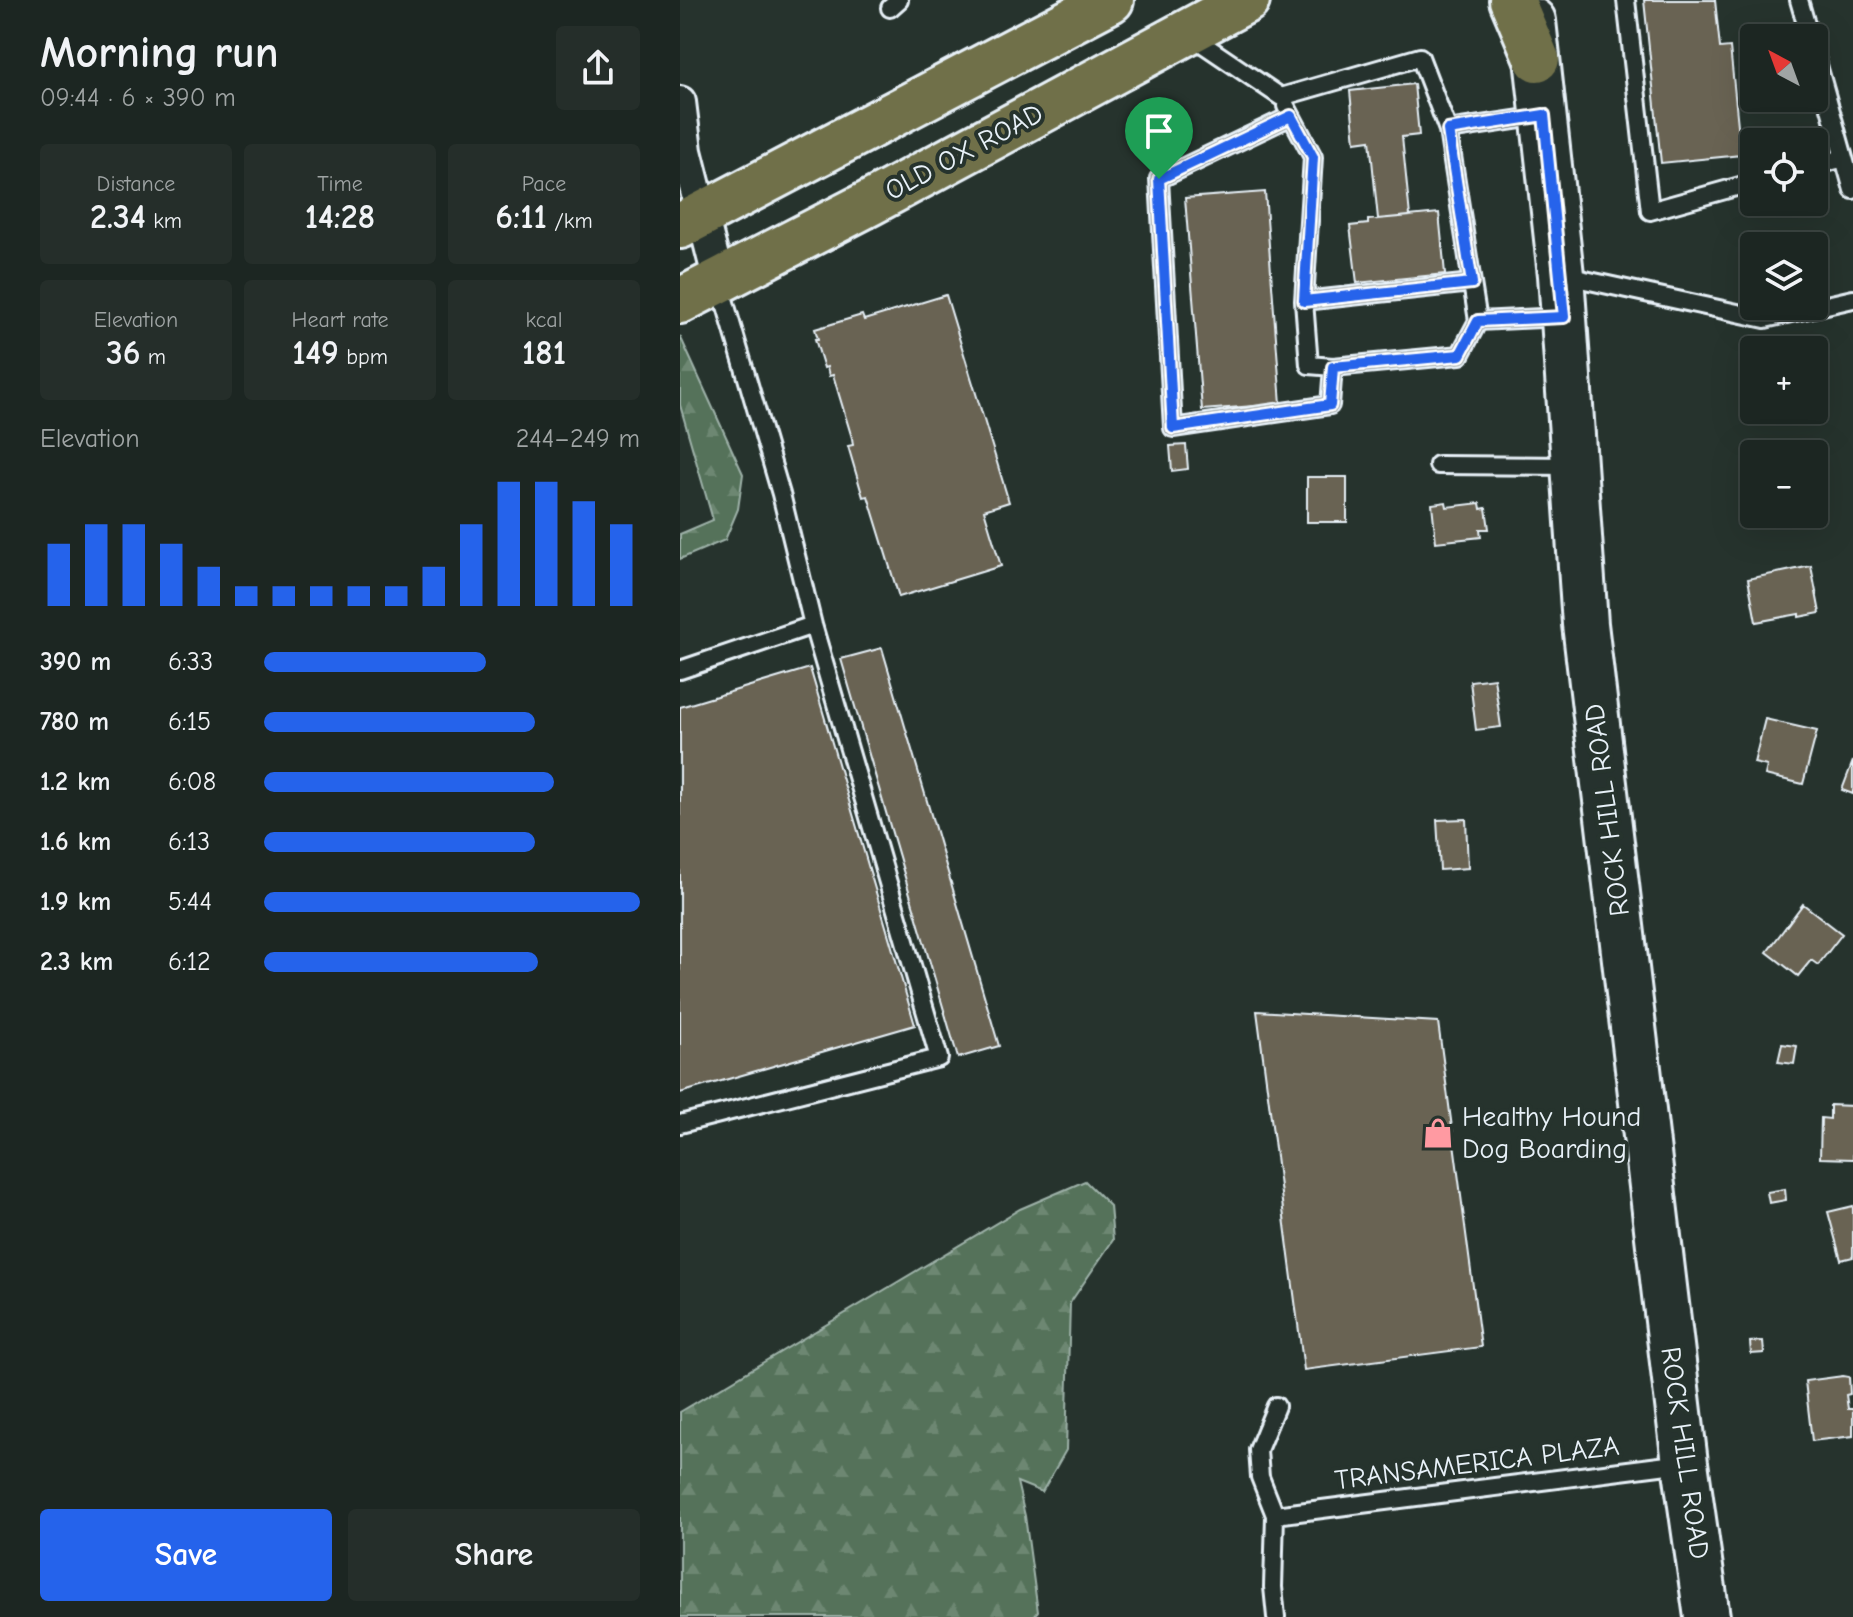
<!DOCTYPE html>
<html lang="en">
<head>
<meta charset="utf-8">
<style>
  :root { --surface:#1c2622; --page:#252e2a; --text:#f1f3f6; --muted:#a0a5a5; --line:#3a4340; --accent:#2563eb }
  body { margin:0; font-family:"Comic Neue",sans-serif; background:var(--page); color:var(--text); height:100vh; display:flex; flex-direction:column; font-size:30px; white-space:nowrap }
  * { box-sizing:border-box; margin:0 }
  p { font-size:26px; color:var(--muted) }
  .icon { flex:none; width:44px; height:44px; fill:none; stroke:currentColor; stroke-width:2; stroke-linecap:round; stroke-linejoin:round }
  .map { position:relative; flex:1; overflow:hidden }
  .details { display:flex; flex-direction:column; background:var(--surface); width:680px }
  .details>* { flex:none }
  .needle { width:52px; rotate:319deg }
  .controls { position:absolute; left:1060px; top:24px; display:grid; gap:16px }
  .controls a { display:grid; place-items:center; width:88px; height:88px; border-radius:8px; background:var(--surface); box-shadow:0 8px 32px #0002,0 0 0 2px var(--line); font-size:40px }
  .pin { position:absolute; display:grid; place-items:center; width:68px; height:68px; color:#fff; margin:-82px -34px; border-radius:50% 50% 50% 0; rotate:-45deg; box-shadow:0 0 8px #0007 }
  .pin .icon { rotate:45deg }
  .round { display:grid; place-items:center; flex:none; width:84px; height:84px; border-radius:8px; background:var(--page) }
  .overview { display:flex; align-items:center; justify-content:space-between; height:136px; padding:0 40px }
  h1 { font-size:44px; font-weight:700; line-height:60px }
  .metrics { display:grid; grid-template-columns:repeat(3,1fr); gap:12px; height:136px; padding:8px 40px }
  .metrics div { display:grid; align-content:center; border-radius:8px; background:var(--page); text-align:center }
  .metrics b { font-size:34px; font-weight:700 }
  .metrics small { font-size:22px; font-weight:400 }
  .metrics p { font-size:22px }
  .chart { height:224px; padding:16px 40px }
  .chart p { display:flex; justify-content:space-between }
  .chart svg { width:100%; height:144px; margin-top:8px; stroke:var(--accent); stroke-width:6 }
  .button { display:flex; gap:16px; margin-top:auto; padding:16px 40px }
  .button a { flex:1; height:92px; border-radius:8px; background:var(--accent); color:#fff; font-size:32px; font-weight:700; line-height:92px; text-align:center }
  .button a+a { background:var(--page); color:var(--text) }
  ul { padding:0 40px; list-style:none; font-size:26px }
  li { display:grid; grid-template-columns:128px 96px 1fr; align-items:center; height:60px }
  li i { height:20px; border-radius:10px; background:var(--accent) }
  main { display:flex; flex:1; min-height:0 }
  .map>svg:first-child { display:block }
  .forest { fill:url(#forest-firs); stroke:#9eb2a9; stroke-width:2 }
  .building { fill:#696352; stroke:#e8f1f8; stroke-width:2 }
  .lines { fill:none; stroke-linecap:round; stroke-linejoin:round }
  .lane-casing { stroke:#e8f1f8; stroke-width:22 }
  .street-casing { stroke:#e8f1f8; stroke-width:36 }
  .secondary-casing { stroke:#e8f1f8; stroke-width:50 }
  .primary-casing { stroke:#e8f1f8; stroke-width:50 }
  .lane { stroke:#26332d; stroke-width:16 }
  .street { stroke:#26332d; stroke-width:30 }
  .secondary { stroke:#26332d; stroke-width:44 }
  .primary { stroke:#70704a; stroke-width:44 }
  .route-casing { stroke:#fff; stroke-width:16 }
  .route { stroke:#2563eb; stroke-width:10 }
  .labels { text-anchor:middle; dominant-baseline:central; stroke-width:8; stroke-linejoin:round; paint-order:stroke }
  .street-label { font-size:28px; fill:#e8f1f8; stroke:#26332d }
  .poi-label { font-size:28px; fill:#e8f1f8; stroke:#26332d; text-anchor:start }
</style>
</head>
<body>
<main>
<section class="details">
<div class="overview"><div><h1>Morning run</h1><p>09:44 · 6 × 390 m</p></div><a class="round"><svg class="icon" aria-label="share" viewBox="0 0 24 24"><path d="M12 15V3M7 8l5-5 5 5M5 13v7h14v-7"/></svg></a></div>
<div class="metrics">
<div><p>Distance</p><b>2.34<small> km</small></b></div>
<div><p>Time</p><b>14:28</b></div>
<div><p>Pace</p><b>6:11<small> /km</small></b></div>
</div>
<div class="metrics">
<div><p>Elevation</p><b>36<small> m</small></b></div>
<div><p>Heart rate</p><b>149<small> bpm</small></b></div>
<div><p>kcal</p><b>181</b></div>
</div>
<div class="chart"><p><span>Elevation</span>244–249 m</p>
<svg viewBox="0 0 160 44" preserveAspectRatio="none"><path d="M5 44V25M15 44V19M25 44V19M35 44V25M45 44V32M55 44V38M65 44V38M75 44V38M85 44V38M95 44V38M105 44V32M115 44V19M125 44V6M135 44V6M145 44V12M155 44V19"/></svg>
</div>
<ul>
<li><b>390 m</b>6:33<i style="width:59%"></i></li>
<li><b>780 m</b>6:15<i style="width:72%"></i></li>
<li><b>1.2 km</b>6:08<i style="width:77%"></i></li>
<li><b>1.6 km</b>6:13<i style="width:72%"></i></li>
<li><b>1.9 km</b>5:44<i style="width:100%"></i></li>
<li><b>2.3 km</b>6:12<i style="width:73%"></i></li>
</ul>
<div class="button"><a>Save</a><a>Share</a></div>
</section>
<div class="map">
<svg width="1173" height="1617" viewBox="0 0 1173 1617">
  <defs>
    <pattern id="forest-firs" width="22" height="20" patternUnits="userSpaceOnUse" patternTransform="scale(2)"><rect width="22" height="20" fill="#55725a"/><path d="M5 1l3.5 6h-7zM16 11l3.5 6h-7z" fill="#6d8772"/></pattern>
  </defs>
  <rect width="100%" height="100%" fill="#26332d"/>
  <filter id="ink" filterUnits="userSpaceOnUse"><feTurbulence type="fractalNoise" baseFrequency=".0125" numOctaves="2"/><feDisplacementMap in="SourceGraphic" scale="16" xChannelSelector="R" yChannelSelector="G"/><feConvolveMatrix kernelMatrix="1 2 1 2 8 2 1 2 1" color-interpolation-filters="sRGB"/></filter>
  <g filter="url(#ink)">
    <path class="forest" d="M0,336L63,474L58,509L45,540L0,559V534L33,520L0,405Z
      M405,1181L430,1206L433,1240L390,1303L386,1450L362,1492L337,1482L345,1516L358,1612L354,1617H0V1412L340,1209Z"/>
    <path class="building" d="M964,0H1035L1040,48L1050,47L1061,155L981,163Z
      M734,84L739,135L722,137L730,216L698,219L690,140L675,142L670,91Z
      M585,192L601,404L522,410L505,198Z
      M759,213L765,274L677,283L670,226L688,224V220Z
      M266,295L329,502L304,510L321,566L219,597L188,496L183,497L168,446L173,445L172,438L153,375L149,376L147,367L144,368L135,339H138L135,329L182,315L184,320Z
      M506,445L508,469L492,471L490,446Z
      M627,477H667V522H627Z
      M766,502L767,507L800,503L801,509L806,508L809,529H800L801,537L756,542L752,504Z
      M1131,566L1140,613L1119,617V614L1076,622L1068,579Z
      M202,648L319,1046L278,1058L161,659Z
      M130,668L235,1025L0,1093V707Z
      M814,678L821,727L796,730L790,681Z
      M1085,719L1137,731L1123,784L1085,775L1087,766L1074,763Z
      M1173,761V794L1162,790Z
      M786,819L788,868L760,870L757,820Z
      M1123,904L1162,934L1138,965L1131,960L1118,976L1087,952Z
      M577,1011L758,1022L801,1347L624,1370Z
      M1102,1044L1117,1046L1114,1064L1098,1062Z
      M1150,1105L1173,1106V1159L1140,1158L1141,1118L1150,1119Z
      M1105,1189L1106,1200L1089,1203L1087,1192Z
      M1173,1206V1257L1161,1260L1148,1212Z
      M1083,1341L1084,1353L1071,1354L1070,1342Z
      M1163,1376L1169,1377L1170,1394L1166,1395L1168,1409H1173V1436L1132,1441L1125,1381Z"/>
    <g class="lines">
      <g class="lane-casing">
        <path id="lane" d="M946,0L970,211L1074,182
          M1119,0L1130,38
          M210,8L219,0
          M511,36L601,97L740,57L768,130L792,283
          M1134,51L1164,158
          M606,106L633,157L624,301
          M611,116L479,179L493,428L650,405L653,367
          M768,130L861,116
          M1134,166L1164,158L1173,190
          M882,275L1085,319L1173,299
          M798,321L792,283L624,301L629,365L653,367L780,355L798,321L882,317
          M758,465L892,466
          M0,670L133,625
          M0,1124L259,1058L133,625L101,494L39,282
          M596,1406L578,1450L580,1477L595,1515L593,1587L596,1617
          M595,1515L1003,1463"/>
      </g>
      <g class="street-casing">
        <path id="street" d="M0,102L6,151L39,281"/>
      </g>
      <g class="secondary-casing">
        <path id="secondary" d="M853,21L881,275L905,624L1005,1463L1027,1617"/>
      </g>
      <g class="primary-casing">
        <path id="primary" d="M832,0L857,59
          M0,226L431,0
          M0,301L190,203L567,0"/>
      </g>
      <use href="#lane" class="lane"/>
      <use href="#street" class="street"/>
      <use href="#secondary" class="secondary"/>
      <use href="#primary" class="primary"/>
    </g>
  </g>
  <g class="lines" filter="url(#ink)">
    <g class="route-casing">
      <path id="route" d="M864,115L884,317L798,321L780,355L653,367L650,405L493,428L479,179L611,116L633,157L624,301L792,283L768,130Z"/>
    </g>
    <use href="#route" class="route"/>
  </g>
  <defs>
    <g id="shop-bare" transform="scale(2.4)"><path d="M-5-2.5h2.3a2.7 3.5 0 0 1 5.4 0H5L5.5 6h-11ZM-1.5-2.5h3a1.5 2.3 0 0 0-3 0Z" fill="#ff9aa2" stroke="#26332d" stroke-width="2.5" paint-order="stroke"/></g>
  </defs>
  <g fill-rule="evenodd">
    <use href="#shop-bare" x="758" y="1133"/>
  </g>
  <g class="labels">
    <g class="street-label">
      <text transform="translate(284 152) rotate(-28)">OLD OX ROAD</text>
      <text transform="translate(927 810) rotate(-97)">ROCK HILL ROAD</text>
      <text transform="translate(1005 1453) rotate(82)">ROCK HILL ROAD</text>
      <text transform="translate(797 1463) rotate(-7)">TRANSAMERICA PLAZA</text>
    </g>
    <g class="poi-label">
      <text x="782" y="1117">Healthy Hound<tspan x="782" dy="32">Dog Boarding</tspan></text>
    </g>
  </g>
</svg>
<div class="controls">
<a><svg class="needle" viewBox="-14 -14 28 28"><path d="M0-13l5 13h-10z" fill="#e53935"/><path d="M0 13l5-13h-10z" fill="#a0a5a5"/></svg></a>
<a><svg class="icon" aria-label="locate" viewBox="0 0 24 24"><circle cx="12" cy="12" r="6"/><path d="M12 2v4M12 18v4M2 12h4M18 12h4"/></svg></a>
<a><svg class="icon" aria-label="layers" viewBox="0 0 24 24"><path d="M12 4l9 5-9 5-9-5zM3 14l9 5 9-5"/></svg></a>
<a>+</a>
<a>−</a>
</div>
<div class="pin" style="left:479px;top:179px;background:#1e9e55"><svg class="icon" aria-label="arrive" viewBox="0 0 24 24"><path d="M6 21V4h12l-3 4 3 4H6"/></svg></div>
</div>
</main>
</body>
</html>
